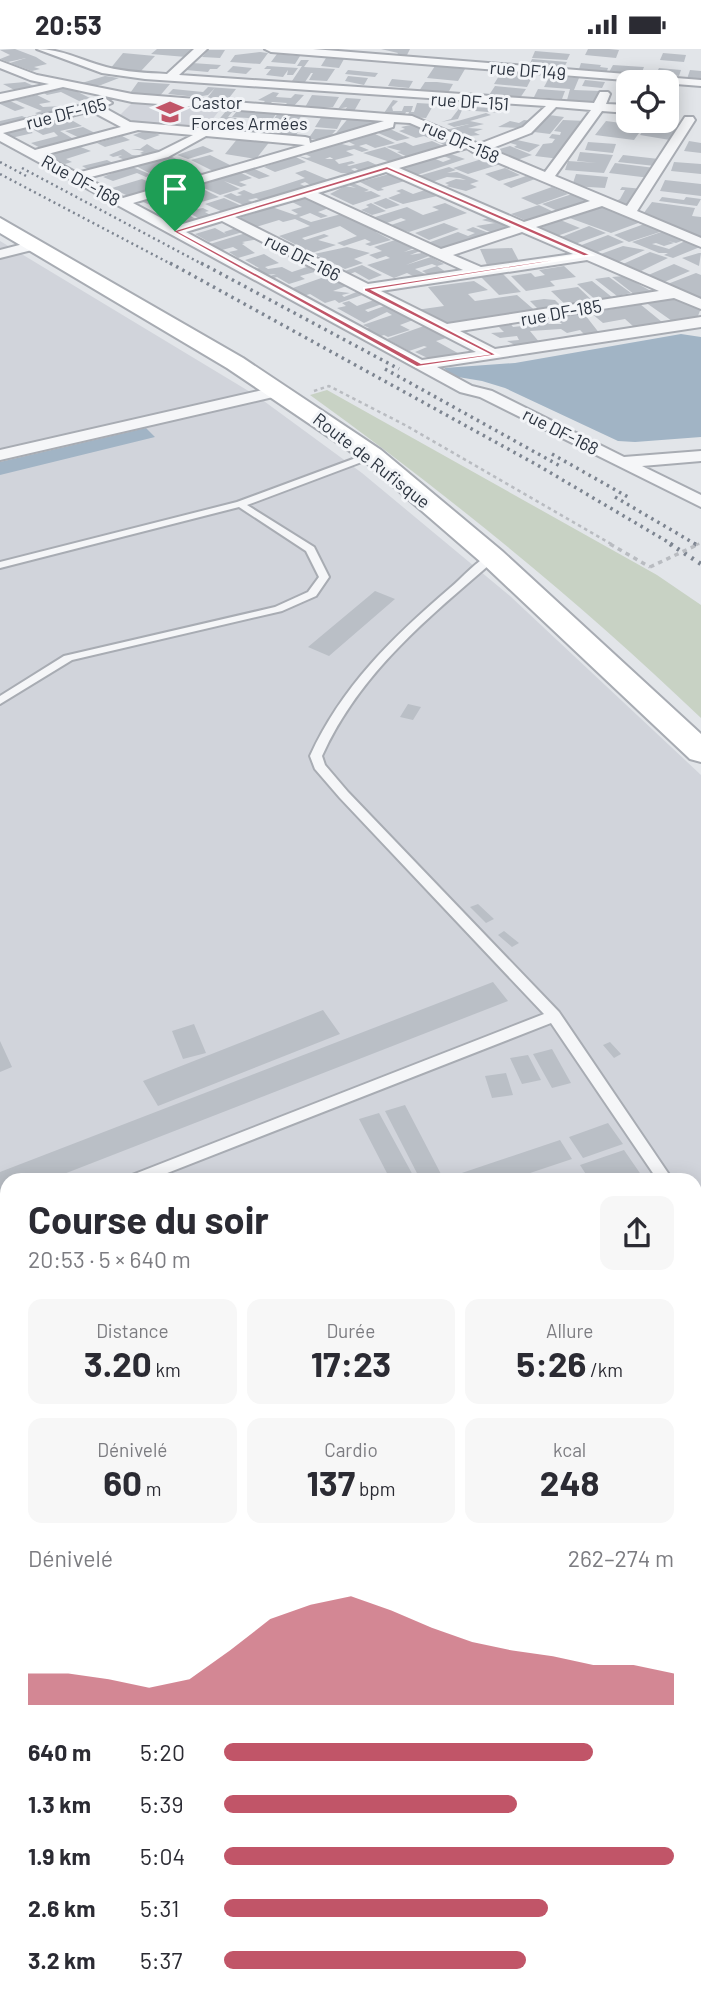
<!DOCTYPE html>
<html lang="fr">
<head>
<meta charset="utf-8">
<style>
  :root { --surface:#fff; --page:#f7f7f7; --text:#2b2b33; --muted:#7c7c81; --accent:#c15568 }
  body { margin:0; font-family:Barlow,sans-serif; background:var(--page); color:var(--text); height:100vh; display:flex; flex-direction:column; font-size:26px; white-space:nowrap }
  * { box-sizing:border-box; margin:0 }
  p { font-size:23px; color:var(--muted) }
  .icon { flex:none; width:38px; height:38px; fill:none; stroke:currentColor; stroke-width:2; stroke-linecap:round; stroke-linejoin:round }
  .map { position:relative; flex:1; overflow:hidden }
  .drawer { position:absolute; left:0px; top:1124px; width:702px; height:831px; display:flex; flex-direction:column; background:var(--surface); border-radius:21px 21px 0 0; box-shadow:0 4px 18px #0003 }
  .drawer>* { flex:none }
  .fabs { position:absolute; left:616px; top:21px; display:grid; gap:14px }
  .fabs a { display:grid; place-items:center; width:63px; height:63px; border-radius:14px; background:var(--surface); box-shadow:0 4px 18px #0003; font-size:35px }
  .pin { position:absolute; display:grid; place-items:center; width:60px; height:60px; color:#fff; margin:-72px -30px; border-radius:50% 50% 50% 0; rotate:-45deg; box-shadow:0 0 7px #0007 }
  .pin .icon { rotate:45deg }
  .round { display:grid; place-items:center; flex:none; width:74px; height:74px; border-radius:14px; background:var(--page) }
  .summary { display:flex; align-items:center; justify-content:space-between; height:119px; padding:0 28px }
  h1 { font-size:38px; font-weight:700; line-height:52px }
  .stats { display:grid; grid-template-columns:repeat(3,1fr); gap:10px; height:119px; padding:7px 28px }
  .stats div { display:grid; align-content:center; border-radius:14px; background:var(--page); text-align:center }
  .stats b { font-size:35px; font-weight:700 }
  .stats small { font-size:19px; font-weight:400 }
  .stats p { font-size:19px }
  .chart { height:196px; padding:14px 28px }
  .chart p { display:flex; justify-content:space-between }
  .chart svg { width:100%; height:126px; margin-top:7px; fill:var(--accent); opacity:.7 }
  ul { padding:0 28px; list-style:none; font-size:23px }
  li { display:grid; grid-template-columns:112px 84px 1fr; align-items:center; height:52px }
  li i { height:18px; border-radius:9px; background:var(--accent) }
  .status { display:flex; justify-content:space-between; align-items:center; height:49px; padding:0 35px; background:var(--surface); direction:ltr }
  .status svg { height:19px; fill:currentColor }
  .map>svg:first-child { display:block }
  .built { fill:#d1d4db; fill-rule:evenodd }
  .green { fill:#c8d2c4 }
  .water { fill:#a1b4c5 }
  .building { fill:#babfc6 }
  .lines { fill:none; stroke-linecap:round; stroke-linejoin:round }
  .service-casing { stroke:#a8acb3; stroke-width:4 }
  .minor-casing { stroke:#a8acb3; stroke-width:4 }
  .secondary-casing { stroke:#a8acb3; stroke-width:4 }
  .path-far1 { stroke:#b9bcc1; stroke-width:2.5; stroke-dasharray:3.5 3.5; stroke-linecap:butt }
  .path { stroke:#b9bcc1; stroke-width:3.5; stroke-dasharray:4.5 4.5; stroke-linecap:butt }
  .service { fill:#f5f6f8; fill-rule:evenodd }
  .minor { fill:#f5f6f8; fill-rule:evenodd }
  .secondary { fill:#fff; fill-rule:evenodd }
  .rail-far2 { stroke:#7d8591; stroke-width:2.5; stroke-dasharray:2 3.5; stroke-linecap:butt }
  .rail-far1 { stroke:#7d8591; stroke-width:3.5; stroke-dasharray:2.5 4.5; stroke-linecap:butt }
  .rail { stroke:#7d8591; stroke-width:4.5; stroke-dasharray:2.5 6; stroke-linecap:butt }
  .path-bridge-far1 { stroke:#b9bcc1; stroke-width:2.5; stroke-dasharray:3.5 3.5; stroke-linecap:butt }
  .path-bridge { stroke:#b9bcc1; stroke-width:3.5; stroke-dasharray:4.5 4.5; stroke-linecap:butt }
  .route { fill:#c15568; stroke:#fff; stroke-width:2; fill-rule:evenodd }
  .labels { text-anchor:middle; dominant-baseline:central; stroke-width:6; stroke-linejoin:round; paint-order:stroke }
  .far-street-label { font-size:18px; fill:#2c3440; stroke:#f2f4f7 }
  .far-poi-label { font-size:18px; fill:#2c3440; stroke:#f2f4f7; text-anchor:start }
</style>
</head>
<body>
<div class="status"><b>20:53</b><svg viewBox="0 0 49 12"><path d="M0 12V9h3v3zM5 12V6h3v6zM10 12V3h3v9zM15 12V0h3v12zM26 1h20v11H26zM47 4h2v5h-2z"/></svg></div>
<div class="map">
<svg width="701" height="1954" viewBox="0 0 701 1954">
  <rect width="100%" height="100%" fill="#e2e5e9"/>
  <path class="built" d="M136,50L223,57L203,82L123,74L116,70Z
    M0,192L257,347L362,424L510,547L701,726V1954H0ZM7,1130H695V1948H7Z"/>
  <path class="green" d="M327,341L657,526L701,556V669C579,552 447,445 310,346Z"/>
  <path class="water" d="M681,285L701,288V388L635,393L618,392L505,339L482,332L452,327L444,319L515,314Z
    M146,379L155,388L0,426V413Z"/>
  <path class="building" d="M15,0L36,8L47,15L34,18L40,20L32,22L10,14L26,9L8,13L0,10L10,6L0,1Z
    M157,0H196L186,8L151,5Z
    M381,0H410L406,8L396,7L398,4Z
    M588,0H609L619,1L616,9L585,6Z
    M208,1H225L220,9L202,8Z
    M535,2L570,5L567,11L532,9Z
    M260,3L268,4L260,15L230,13L235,6Z
    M123,4L155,7L141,22L110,20Z
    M663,4L686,6L684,13L660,11Z
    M277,5L300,7L295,15L271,13Z
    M326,9L344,10L339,19L321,17Z
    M532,10L567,13L562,22L528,19Z
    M301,11H309L304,18L335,20L327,32L309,31L313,24H311L305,33L292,32L302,17H297Z
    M192,14L221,16L217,20H210L208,23L186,21Z
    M581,14L601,16L600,18L608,19L606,25L593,24L595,21L579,20Z
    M613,16L644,18L640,28L608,25Z
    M233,17L252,19L246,25L227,23Z
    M267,17L298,19L293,26H287L288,21L283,28L266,26L271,20H264Z
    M435,17L465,20L458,32L427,29Z
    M659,19L681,21L679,27L656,25Z
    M348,21L378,24L375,28L345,25Z
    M690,21L701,22V32L687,30Z
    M502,22L534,24L527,38L494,35Z
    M105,27L119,29L101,36H75Z
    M348,27L368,29L364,36L345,32Z
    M550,27L579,29L574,41L600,42L597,53L567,51L570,40L544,38Z
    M392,30L413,32L409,39L388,37Z
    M585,31L605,33L602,39L582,37Z
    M25,33L38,39L20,44L3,35Z
    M138,33L170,35L158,49L128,47Z
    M425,33H437L453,35L448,44L419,42Z
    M61,37L72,40L90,49L79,52L61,43L47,46L41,42Z
    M495,37L526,40L520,49L489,46Z
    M208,38L236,40L229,49L215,48L211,53H204L215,39L208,46L197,48L168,45L173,40L203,43Z
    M538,40L565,42L562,50L534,48Z
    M273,43L279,44L276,48L291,49L295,45L304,46L292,59L283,58L287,54L272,53L269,56L262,55L265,52L258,51Z
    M37,46L51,53L39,55L43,58L61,57L68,61L43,68L35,64L42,62L15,51Z
    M312,46L339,48L333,58L304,60Z
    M346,49L361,50L353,64L344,63L347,58L338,60Z
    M8,51L25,59L15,62L0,55Z
    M393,51L398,52L392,58L393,62H402L404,57H413L411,63H414L417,54L434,55L426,69L407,68L409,63H406L403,69L387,68L388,65L384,64Z
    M461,57L503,60L501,64L462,61L458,70L441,73L451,70Z
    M226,62H233L228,68L237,69L228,78L255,80L253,84L220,82L224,77L211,80Z
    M237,62L247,61L277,64L268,76L258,75L262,70L232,68Z
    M278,64L290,65L279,76H270Z
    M486,64L491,66L470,72L484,75L468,79L483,80L474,83L480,86L459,88L446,81L469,75L454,78L447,75Z
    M292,65L302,66L290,83H298L294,90L260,87L264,81L278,82L283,78Z
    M549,66L564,68L550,85L534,83Z
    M22,67L29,70L0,76V72Z
    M322,67L343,68L337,80L315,78Z
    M350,67L391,71L332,89Z
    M66,68L82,77L60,82L77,92L46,102L31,94L58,87L54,83L43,86L27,77Z
    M524,71L532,72L520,79L498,78L510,72L519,74Z
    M563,71L586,72L560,110L535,107L543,95L552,94L555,90L549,89L552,85L560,86L561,83L554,82Z
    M606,72L644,77L634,91L595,86Z
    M415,75L435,84L431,85L457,96L449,98L424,87L416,89L399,82L405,80L401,78Z
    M647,76L677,78L670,91L640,86Z
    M24,78L33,84L11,89L2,83Z
    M83,78L99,86L82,90L65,82Z
    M315,80L336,81L327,91L308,90Z
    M390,80L410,89L397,92L378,84Z
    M148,81L160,86L145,91L133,86Z
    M375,85L395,94L375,99L366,95L359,97L369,101L362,103L354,100L346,102L354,106L335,111L330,108L325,110H334L339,115L352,112L355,114L347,116L349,117L368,112L379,117L363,124L355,119L351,120L360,125L341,124L295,106L307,109L311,108L303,104L338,94L350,97L355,96L347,92Z
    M122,87L130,91L105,98L97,94Z
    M238,89L271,91L256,110L225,105Z
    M517,91L540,96L529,103L514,98L517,96L510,94Z
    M432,92L443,97L410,109L397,103L401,102L386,98L405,93L413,97Z
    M689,92L701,94V104L684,102Z
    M588,93L616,95L613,104L585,101Z
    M147,95L155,100L164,102L148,107L140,104L144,102L131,100H140Z
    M78,97L91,102L66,110L72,113L65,115L46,106Z
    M203,97L214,102L188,110L177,106Z
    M510,97L532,106L514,112L496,101Z
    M385,98L408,110L393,114L363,104Z
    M123,100L132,106L144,107L129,113L118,108L122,106L113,108L109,106Z
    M580,103L613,106L604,124L565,121L568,112L597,114L577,112Z
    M448,104L465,110L411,128L406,125L412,124L407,121L401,123L395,121L433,109L443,113L451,110L441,106Z
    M210,106L234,118L215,123L191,111Z
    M623,106L659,110L655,117L618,113Z
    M170,107L187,115L149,124L136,117Z
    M294,107L306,113L275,123L264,118Z
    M485,109L489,111L482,113L501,115L468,125L453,119Z
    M107,111L115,115L91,122L82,117Z
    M674,113L701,115V125L671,122Z
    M615,114L655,119L650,129L609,124Z
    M130,117L152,126L146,128L137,124L113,132L103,128Z
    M250,118L270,127L259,130L239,121Z
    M449,118L456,121L447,124L457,123L479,132L470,135L477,138L466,142L446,137L449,136L445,134L456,130L466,131L460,129L447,128L429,134L415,128Z
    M505,119L520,126L499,132L485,125Z
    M193,120L202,124L176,132L167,127Z
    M305,121L331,132L314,138L305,133L300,135L309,139L265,153L256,149L248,151L257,155L248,158L223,147L231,144L237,147L242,146L237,144L244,141L253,145L271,140L305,129L295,124Z
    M239,123L252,129L239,133L247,136L241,138L224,132L240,140L220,146L199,137Z
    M393,124L408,131L381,139L384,141L378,142L360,133Z
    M576,125L608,128L605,139L572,137Z
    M154,127L171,132L166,133L173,137L132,149L112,139L142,130L164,139L147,129Z
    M526,127L535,130L511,139L503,135Z
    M665,131L701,135V147L660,142Z
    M353,134L369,141L364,143L371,142L381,147L353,156L330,145L345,137L356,139L348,136Z
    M197,137L219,148L198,154L177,144Z
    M552,138L568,145L537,156L521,149Z
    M622,138L643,140L639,149L626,157L614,153L620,150L625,141H620Z
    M402,140L413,145L425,141L437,147L403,155L388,149L401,144L396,142Z
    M168,145L186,155L165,162L143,153Z
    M572,145L590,153L560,163L542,155Z
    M309,147L329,159L318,163L328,167L321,169L310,164L299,168L311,173L345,164L354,169L350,170H357L381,182L376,183L391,191L370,197L365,195L371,193L365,190L344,197L337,194L357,187L340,177L302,189L305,191L324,185L329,187L318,191L336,196L312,204L279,187L310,177L295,170L283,173L279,171L256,178L238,169L272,158L295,166L298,165L291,161L302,158L292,153Z
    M662,148L684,151L686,148L701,150L697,157L659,152Z
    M224,149L244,158L225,164L205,155Z
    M386,149L400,156L386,160L373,154Z
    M652,153L695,159L692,167L701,168V188L643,165Z
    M371,154L386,162L372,166L361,161L369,158L366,156Z
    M445,154L467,164L409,183L388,177L406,171L401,169L384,175L372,169L407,158L423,166L439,161L432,158Z
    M190,156L197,160L203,159L209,162L205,163L212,167L200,170L180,159Z
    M539,156L556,164L529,173L511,165Z
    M601,156L621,165L641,173L611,184L567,168Z
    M184,163L199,172L182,177L175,172L164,176L148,167L158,164L166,168Z
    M492,168L519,178L497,186L476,177L495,174L506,177L482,171Z
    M558,170L580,179L557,187L536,178Z
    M444,174L459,180L429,191L415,184Z
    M647,174L663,182L629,193L614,186Z
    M589,177L606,184L575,195L559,189Z
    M239,178L246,182L209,193L195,185L215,179L226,185L224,183Z
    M473,178L489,184L482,187L487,189L443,203L425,195L458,183L468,187L475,184L466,181Z
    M664,182L684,191L676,194L668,192L674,194L664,197L656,194L652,195L669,200L685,192L700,198L673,209L664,206L668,204H659L632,193Z
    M246,184L258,190L242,193L245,194L242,195L255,204L238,209L229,203L238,201L233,198L222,201L210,195Z
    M608,186L624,193L595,204L579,197Z
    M398,190L414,197L411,198L414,199L404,203L416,200L420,202L410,206L422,204L429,207L406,216L431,208L444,215L437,217L432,215L415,220L429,227L419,230L407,224L394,229L367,216L390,209L386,207L377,210L369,206L382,202L374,198Z
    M623,197L645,201L616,214L598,206Z
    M347,198L370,204L354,210L363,214L345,220L314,205Z
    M512,199L520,214L487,216L480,200Z
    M650,203L668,209L641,222L623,215Z
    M701,204L699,217L682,209L699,204Z
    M264,205L279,214L265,218L268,220L282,218L292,223L310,217L318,222L300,227L305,230L289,235L277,228L271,230L267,228L276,225L264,226L253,221L259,219L245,211Z
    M674,215L690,222L662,234L646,227Z
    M362,216L382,226L369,231L355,223L347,226L342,223Z
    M437,217L446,223L431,227L422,222Z
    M564,217L576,228L550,232L555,237L526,242L511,227L531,224L535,228L545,226L539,221Z
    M502,224L521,243L499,246L480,227Z
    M696,224L701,226V251L665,236Z
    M330,226L349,236L333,242L350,244L342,246L344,248L359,242L365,245L339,254L335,251L325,254L310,245L303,247L290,240Z
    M624,227L649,241L659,242L635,246L612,228Z
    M609,228L631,244L617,247L595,230Z
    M474,232L488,241L468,245L475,252L517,246L539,265L451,278L416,261L444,257L428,238Z
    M592,232L613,249L597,252L577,235Z
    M578,238L596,255L569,259L551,242Z
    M682,249L701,259L698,267L672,272L645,253Z
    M544,250L555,251L563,259L541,263L530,252Z
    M374,251L382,255L365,261L368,263L387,256L413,271L400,276L410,281L388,288L384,286L378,288L364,280L369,279L363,276L392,266L387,263L364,274L337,259L346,257L342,254L349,252L357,257Z
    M640,255L662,273L634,278L625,270L603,274L591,264Z
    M582,262L600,285L585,286L580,281L567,284L561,280L530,282L540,294L515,296L507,292L519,291L517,287L500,289L491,284L504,283L497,276L510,274L513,278L522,277L519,273L543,270L549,275H562L554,268Z
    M424,277L446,289L436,292L465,308L436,313L415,303L427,298L424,297L409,302L387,290Z
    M375,542L395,550L329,607L308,598Z
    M408,655L421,658L413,671L400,668Z
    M478,855L494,870L486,874L470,858Z
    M504,882L519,894L512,898L498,886Z
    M493,933L508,952L51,1130H7V1148L0,1150V1123Z
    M323,961L340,985L158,1057L143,1032Z
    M194,975L206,1004L183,1010L172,982Z
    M0,992L12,1018L0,1023Z
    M610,993L621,1005L614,1009L603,996Z
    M552,1000L571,1034L552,1039L533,1005Z
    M528,1006L541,1031L522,1035L510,1009Z
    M506,1024L513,1046L492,1049L485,1027Z
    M405,1056L442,1127L420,1130L385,1062Z
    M379,1064L415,1130H390L359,1070Z
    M608,1074L623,1095L583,1109L569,1088Z
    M560,1091L572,1110L512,1130H444Z
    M624,1101L644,1130H589L580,1116Z
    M701,1698V1766L695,1754V1701Z
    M1,1732L7,1756V1948H56L58,1954H0Z
    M695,1838L701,1854V1927L695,1929Z
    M259,1948H297L301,1954H243Z
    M434,1948H640L623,1954H436Z"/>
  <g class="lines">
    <g class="service-casing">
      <path id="service" d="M372,403L377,406L375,408L247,456L314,498L329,528L316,547L282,562L72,611L0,655V647L64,607L275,558L308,543L319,528L306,502L239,458L0,519V513L237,453Z
        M492,505L496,506V510C428,569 360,623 322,707L325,716L348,743L559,963L672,1130H657L551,974L152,1130H130L132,1126L544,965L340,749L315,720L310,707C342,637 393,588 450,539C463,528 477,511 492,505Z
        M695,1169L701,1171V1191L695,1188Z
        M7,1174V1188L0,1191V1177Z
        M695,1321L701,1324V1340L695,1337Z
        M701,1939V1954H679L682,1948H695V1941Z
        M349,1948H371L372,1954H350Z"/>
    </g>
    <g class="minor-casing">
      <path id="minor" d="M37,0C62,0 83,12 106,18C125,23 147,24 167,25L194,0H207L179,26L594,54L600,43H608L610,45L606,55L628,56V64L602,62L555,127L627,157L685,68H693L695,71L637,162L701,189V198L602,157L536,178L701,250V260L674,249L460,282L495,300L701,268V278L437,318L472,337L492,342L624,408L701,402V412L642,417L701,446V458L480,348L460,343L0,92V77L106,50L112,54L103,58L130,73L201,79L207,76L213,80L305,88L309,89L310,94L384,72L132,53L63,38L0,53V45L49,35L30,31L0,19V12L37,26L132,45L412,67L479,95L523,78L546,57L145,30L102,24ZM556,58L591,61L545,123L490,100L531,84ZM91,62L121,78L35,101L3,84ZM394,73L410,74L456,94L176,177L133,154L393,78ZM138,81L193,86L159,103L77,124L44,106ZM206,87L305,96L123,149L87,129L168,108ZM467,99L473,103L590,152L524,173L399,119ZM386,123L511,178L441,200L318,144ZM305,148L463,221L368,235L235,168ZM222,172L476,303L422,311L186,183ZM522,183L573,205L481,218L453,206ZM587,211L659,242L447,275L381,242Z
        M265,0H313L701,31V37L271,3Z
        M35,192L42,196L40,199L0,209V201Z
        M280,337L286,339L288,342L286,345L0,411V401Z"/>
    </g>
    <g class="secondary-casing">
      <path id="secondary" d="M0,169L243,309L381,401L502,502L701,685V713L690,710L482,514L363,411L227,319L0,184Z"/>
    </g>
    <path class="path-far1" d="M314,342L329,337L405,376L613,496"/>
    <path class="path" d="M610,495L650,518"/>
    <use href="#service" class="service"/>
    <use href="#minor" class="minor"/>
    <use href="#secondary" class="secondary"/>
    <path class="rail-far2" d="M0,113L28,128
      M22,119L204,216
      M0,125L173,216"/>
    <path class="rail-far1" d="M170,214L539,417L673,496
      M201,214L399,320
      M385,320L560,417
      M552,405L628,448
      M615,448L697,496"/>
    <path class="rail" d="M670,495L701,515
      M694,495L701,499"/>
    <path class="path-bridge-far1" d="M696,496L701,494"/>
    <path class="path-bridge" d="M650,518L699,495"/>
  </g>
  <path class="route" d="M387,117L592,206L373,241L498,306L417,318L172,182ZM387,121L581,206L364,239V242L488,305L421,314L180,183Z"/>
  <defs>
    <g id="school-bare" transform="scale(2.1)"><path d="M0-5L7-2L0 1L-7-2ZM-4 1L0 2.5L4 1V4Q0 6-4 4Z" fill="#c15568" stroke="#f2f4f7" stroke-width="2.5" paint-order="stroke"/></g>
  </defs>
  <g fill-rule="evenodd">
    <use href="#school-bare" x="170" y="63"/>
  </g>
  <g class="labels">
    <g class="far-street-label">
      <text transform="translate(528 21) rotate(5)">rue DF149</text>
      <text transform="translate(470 52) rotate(4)">rue DF-151</text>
      <text transform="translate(66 64) rotate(-14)">rue DF-165</text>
      <text transform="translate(461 92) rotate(24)">rue DF-158</text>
      <text transform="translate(81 131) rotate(29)">Rue DF-168</text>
      <text transform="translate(303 208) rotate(27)">rue DF-166</text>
      <text transform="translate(561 263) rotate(-10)">rue DF-185</text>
      <text transform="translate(561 382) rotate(27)">rue DF-168</text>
      <text transform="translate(372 411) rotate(38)">Route de Rufisque</text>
    </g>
    <g class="far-poi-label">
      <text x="191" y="53">Castor<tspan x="191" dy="21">Forces Armées</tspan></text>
    </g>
  </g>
</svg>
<div class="fabs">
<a><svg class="icon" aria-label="locate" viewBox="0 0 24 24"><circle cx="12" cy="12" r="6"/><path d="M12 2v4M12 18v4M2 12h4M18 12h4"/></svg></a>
</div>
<div class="pin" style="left:175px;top:182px;background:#1e9e55"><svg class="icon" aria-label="arrive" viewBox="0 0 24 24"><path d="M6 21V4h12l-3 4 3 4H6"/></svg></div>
<section class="drawer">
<div class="summary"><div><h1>Course du soir</h1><p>20:53 · 5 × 640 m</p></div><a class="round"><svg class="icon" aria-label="share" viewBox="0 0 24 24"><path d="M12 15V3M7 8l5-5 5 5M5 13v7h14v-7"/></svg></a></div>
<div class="stats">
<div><p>Distance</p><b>3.20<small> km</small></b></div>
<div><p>Durée</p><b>17:23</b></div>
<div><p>Allure</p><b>5:26<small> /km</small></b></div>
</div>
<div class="stats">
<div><p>Dénivelé</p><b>60<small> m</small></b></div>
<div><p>Cardio</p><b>137<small> bpm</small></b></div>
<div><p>kcal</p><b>248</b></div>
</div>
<div class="chart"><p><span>Dénivelé</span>262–274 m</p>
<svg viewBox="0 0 160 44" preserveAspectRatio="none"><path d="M0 44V33L10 33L20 35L30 38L40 35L50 25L60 14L70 9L80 6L90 11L100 17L110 22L120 25L130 27L140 30L150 30L160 33V44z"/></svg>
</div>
<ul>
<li><b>640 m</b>5:20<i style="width:82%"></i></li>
<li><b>1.3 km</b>5:39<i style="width:65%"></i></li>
<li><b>1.9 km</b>5:04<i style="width:100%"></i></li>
<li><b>2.6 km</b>5:31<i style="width:72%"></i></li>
<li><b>3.2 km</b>5:37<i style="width:67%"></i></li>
</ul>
</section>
</div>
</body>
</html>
